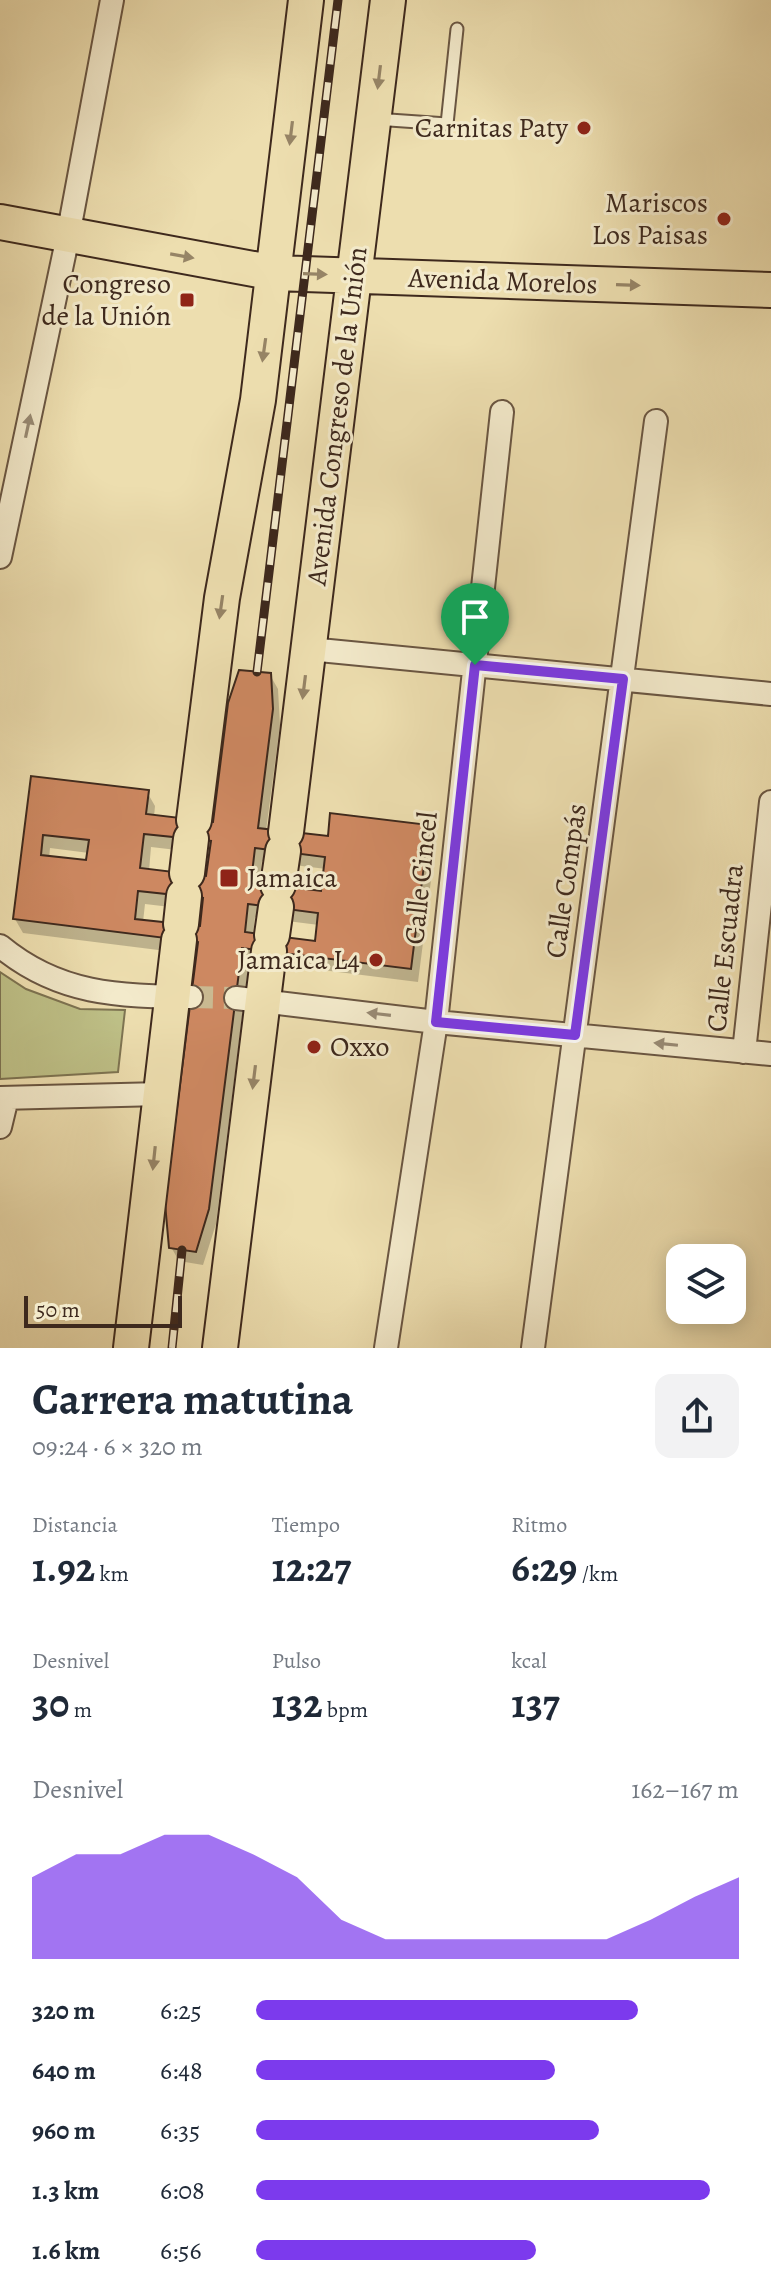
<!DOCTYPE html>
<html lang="es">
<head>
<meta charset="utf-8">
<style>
  :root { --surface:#fff; --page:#f2f2f3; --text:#1f2937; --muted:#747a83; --accent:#7c3aed }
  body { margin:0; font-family:Alegreya,serif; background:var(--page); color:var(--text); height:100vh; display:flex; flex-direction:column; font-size:30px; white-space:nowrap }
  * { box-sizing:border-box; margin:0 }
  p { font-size:26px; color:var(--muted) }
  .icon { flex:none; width:44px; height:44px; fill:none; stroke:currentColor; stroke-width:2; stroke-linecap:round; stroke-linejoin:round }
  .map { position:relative; height:1348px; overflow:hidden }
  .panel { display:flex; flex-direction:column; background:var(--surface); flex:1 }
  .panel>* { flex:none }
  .controls { position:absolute; left:666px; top:1244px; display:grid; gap:16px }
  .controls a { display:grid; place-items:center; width:80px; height:80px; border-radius:16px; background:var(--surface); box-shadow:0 4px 20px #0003; font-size:40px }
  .scale { position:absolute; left:24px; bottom:20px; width:158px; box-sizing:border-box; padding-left:8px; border:4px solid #3e291d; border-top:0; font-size:22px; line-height:28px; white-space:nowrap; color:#3e291d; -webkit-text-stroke:6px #f3eacb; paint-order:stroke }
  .pin { position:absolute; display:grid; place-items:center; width:68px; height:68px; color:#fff; margin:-82px -34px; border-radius:50% 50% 50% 0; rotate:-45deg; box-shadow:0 0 8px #0007 }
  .pin .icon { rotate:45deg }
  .round { display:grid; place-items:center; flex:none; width:84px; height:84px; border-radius:16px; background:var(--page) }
  .headline { display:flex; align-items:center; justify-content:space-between; height:136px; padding:0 32px }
  h1 { font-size:44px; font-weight:700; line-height:60px }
  .metrics { display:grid; grid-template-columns:repeat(3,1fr); gap:12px; height:136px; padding:8px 32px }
  .metrics div { display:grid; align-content:center }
  .metrics b { font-size:40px; font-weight:700 }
  .metrics small { font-size:22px; font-weight:400 }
  .metrics p { font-size:22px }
  .chart { height:224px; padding:16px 32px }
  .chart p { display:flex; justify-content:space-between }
  .chart svg { width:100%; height:144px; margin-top:8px; fill:var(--accent); opacity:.7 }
  ul { padding:0 32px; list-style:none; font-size:26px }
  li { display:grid; grid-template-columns:128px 96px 1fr; align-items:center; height:60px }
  li i { height:20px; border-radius:10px; background:var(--accent) }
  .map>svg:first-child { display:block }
  .green { fill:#bec087; stroke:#7e7452; stroke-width:2 }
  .shadow { fill:#0003; fill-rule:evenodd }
  .building { fill:#cd8861; stroke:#3e291d; stroke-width:2; fill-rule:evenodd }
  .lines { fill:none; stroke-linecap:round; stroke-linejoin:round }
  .street-tunnel { stroke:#caba92; stroke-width:22; stroke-dasharray:22 11; stroke-linecap:butt }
  .lane-casing { stroke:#6a5642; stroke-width:15 }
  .street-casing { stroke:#6a5642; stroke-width:26 }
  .primary-casing { stroke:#3e291d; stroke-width:38 }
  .lane { stroke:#f3eacb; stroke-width:11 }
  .street { stroke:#f3eacb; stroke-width:22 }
  .primary { stroke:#eddeaf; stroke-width:34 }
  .rail-casing { stroke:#3e291d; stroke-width:9 }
  .rail { stroke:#f3eacb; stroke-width:6; stroke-dasharray:18; stroke-linecap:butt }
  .oneway { fill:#968466 }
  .oneway2 { fill:#988a74 }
  .route-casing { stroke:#fff; stroke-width:16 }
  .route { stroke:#7c3aed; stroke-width:10 }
  .poi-dot { fill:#8f2418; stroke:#f3eacb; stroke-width:3 }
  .labels { text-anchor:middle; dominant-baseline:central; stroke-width:6; stroke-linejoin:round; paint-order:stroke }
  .poi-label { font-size:28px; fill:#3e291d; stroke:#f3eacb; text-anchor:end }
  .street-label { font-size:28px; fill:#3e291d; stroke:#f3eacb }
</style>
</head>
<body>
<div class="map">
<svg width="771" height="1348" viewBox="0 0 771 1348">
  <rect width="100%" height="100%" fill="#eddeaf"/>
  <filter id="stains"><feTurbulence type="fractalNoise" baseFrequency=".0025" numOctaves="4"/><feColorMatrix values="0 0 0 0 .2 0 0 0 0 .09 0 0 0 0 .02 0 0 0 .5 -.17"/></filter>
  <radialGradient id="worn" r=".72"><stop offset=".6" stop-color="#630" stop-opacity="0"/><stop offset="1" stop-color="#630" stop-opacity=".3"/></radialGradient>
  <path class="green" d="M0,972L26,989L80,1009L125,1010L118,1072L0,1079Z"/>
  <path class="shadow" d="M270,675L278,689L280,725L266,831L329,839L427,827L436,841L418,982L249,961L216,1224L203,1265L179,1261L171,1247L198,955L23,933L15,919L32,778L147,792L155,806L154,817L215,825ZM151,847L211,854L208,878L149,871ZM50,848L89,853L88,862L49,858ZM262,861L326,869L323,893L259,885ZM145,904L204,911L201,928L143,922ZM255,917L319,925L317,943L253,935Z"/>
  <path class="building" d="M239,670L271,673L273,709L258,828L328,836L330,813L429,825L411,969L242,948L209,1209L196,1252L169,1248L165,1203L198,942L13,919L31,776L149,790L146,814L213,822L228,703ZM144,834L211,841L206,876L140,868ZM43,835L89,840L86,860L41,855ZM255,848L325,857L321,891L251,882ZM138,891L203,898L200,926L135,919ZM248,904L318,913L315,941L245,932Z"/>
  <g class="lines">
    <path class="street-tunnel" d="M191,997L236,998"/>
    <g class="lane-casing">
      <path id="lane" d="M375,119L447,124L457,29"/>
    </g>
    <g class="street-casing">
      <path id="street" d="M0,557L68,236L112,0
        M309,649L771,694
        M0,946C59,995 118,996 191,997
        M236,998L436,1022L771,1054
        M744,1052L771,802
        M0,1098L161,1094
        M0,1127L7,1098
        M386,1348L436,1022L502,412
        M533,1348L656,421"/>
    </g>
    <g class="primary-casing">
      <path id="primary" d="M0,222L275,273L771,290
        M194,820L222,598L258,400L306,0
        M286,832L388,0
        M187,873L191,839
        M278,885L283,851
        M181,924L184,896
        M272,935L276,907
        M131,1348L179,940
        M220,1348L269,951"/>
    </g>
    <use href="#lane" class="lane"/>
    <use href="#street" class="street"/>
    <use href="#primary" class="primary"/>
    <g class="rail-casing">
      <path id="rail" d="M257,672L338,0
        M172,1348L182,1250"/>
    </g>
    <use href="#rail" class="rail"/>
  </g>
  <defs><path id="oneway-solid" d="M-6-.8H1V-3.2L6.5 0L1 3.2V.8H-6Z" transform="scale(2)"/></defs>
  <g class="oneway">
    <use href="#oneway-solid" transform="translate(379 77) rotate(97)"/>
    <use href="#oneway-solid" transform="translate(291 133) rotate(97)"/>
    <use href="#oneway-solid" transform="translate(182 256) rotate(10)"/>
    <use href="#oneway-solid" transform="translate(315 274) rotate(2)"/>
    <use href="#oneway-solid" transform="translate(628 285) rotate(2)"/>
    <use href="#oneway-solid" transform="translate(264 350) rotate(98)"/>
    <use href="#oneway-solid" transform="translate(221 607) rotate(98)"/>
    <use href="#oneway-solid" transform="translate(304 687) rotate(97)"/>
    <use href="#oneway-solid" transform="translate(254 1077) rotate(97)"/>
    <use href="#oneway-solid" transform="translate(154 1158) rotate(96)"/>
  </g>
  <g class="oneway2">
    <use href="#oneway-solid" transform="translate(28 426) rotate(-78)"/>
    <use href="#oneway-solid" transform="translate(379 1014) rotate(-173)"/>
    <use href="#oneway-solid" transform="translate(666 1044) rotate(-174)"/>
  </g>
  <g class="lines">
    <g class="route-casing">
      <path id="route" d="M475,665L623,679L575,1035L436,1022Z"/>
    </g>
    <use href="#route" class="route"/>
  </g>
  <g class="poi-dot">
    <circle cx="584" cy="128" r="8"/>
    <circle cx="724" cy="219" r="8"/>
    <rect x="179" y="292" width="16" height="16" rx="4"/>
    <rect x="219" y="868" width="20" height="20" rx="4"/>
    <circle cx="376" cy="960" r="8"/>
    <circle cx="314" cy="1047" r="8"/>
  </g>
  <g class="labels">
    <g class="poi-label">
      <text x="568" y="128">Carnitas Paty</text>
      <text x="708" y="203">Mariscos<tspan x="708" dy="32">Los Paisas</tspan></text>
      <text x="171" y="284">Congreso<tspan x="171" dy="32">de la Unión</tspan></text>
      <text x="247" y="878" text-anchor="start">Jamaica</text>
      <text x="360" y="960">Jamaica L4</text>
      <text x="330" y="1047" text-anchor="start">Oxxo</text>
    </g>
    <g class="street-label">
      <text transform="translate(503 281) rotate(2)">Avenida Morelos</text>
      <text transform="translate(337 416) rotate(-83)">Avenida Congreso de la Unión</text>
      <text transform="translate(421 878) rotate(-84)">Calle Cincel</text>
      <text transform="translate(566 881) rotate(-82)">Calle Compás</text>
      <text transform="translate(725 948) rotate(-84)">Calle Escuadra</text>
    </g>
  </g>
  <rect width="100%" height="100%" filter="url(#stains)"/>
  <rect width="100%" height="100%" fill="url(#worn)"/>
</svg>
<div class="controls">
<a><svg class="icon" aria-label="layers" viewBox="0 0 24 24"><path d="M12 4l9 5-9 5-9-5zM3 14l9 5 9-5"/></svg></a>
</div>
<div class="scale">50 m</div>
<div class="pin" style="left:475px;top:665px;background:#1e9e55"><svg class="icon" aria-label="arrive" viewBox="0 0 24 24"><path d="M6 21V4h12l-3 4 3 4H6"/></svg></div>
</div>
<section class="panel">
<div class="headline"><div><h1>Carrera matutina</h1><p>09:24 · 6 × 320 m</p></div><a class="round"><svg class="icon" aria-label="share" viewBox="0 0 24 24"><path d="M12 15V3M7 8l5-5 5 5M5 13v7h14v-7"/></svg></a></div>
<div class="metrics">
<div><p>Distancia</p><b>1.92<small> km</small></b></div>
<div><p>Tiempo</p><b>12:27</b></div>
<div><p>Ritmo</p><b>6:29<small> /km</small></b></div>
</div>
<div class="metrics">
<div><p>Desnivel</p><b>30<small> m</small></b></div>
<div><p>Pulso</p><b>132<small> bpm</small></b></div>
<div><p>kcal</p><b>137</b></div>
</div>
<div class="chart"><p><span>Desnivel</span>162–167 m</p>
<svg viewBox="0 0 160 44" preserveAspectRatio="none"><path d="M0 44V19L10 12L20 12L30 6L40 6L50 12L60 19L70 32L80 38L90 38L100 38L110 38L120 38L130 38L140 32L150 25L160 19V44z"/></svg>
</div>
<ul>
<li><b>320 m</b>6:25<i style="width:79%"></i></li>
<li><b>640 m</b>6:48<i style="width:62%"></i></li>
<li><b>960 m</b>6:35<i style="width:71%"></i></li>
<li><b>1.3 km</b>6:08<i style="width:94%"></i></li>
<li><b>1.6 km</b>6:56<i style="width:58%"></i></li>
</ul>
</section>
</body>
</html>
